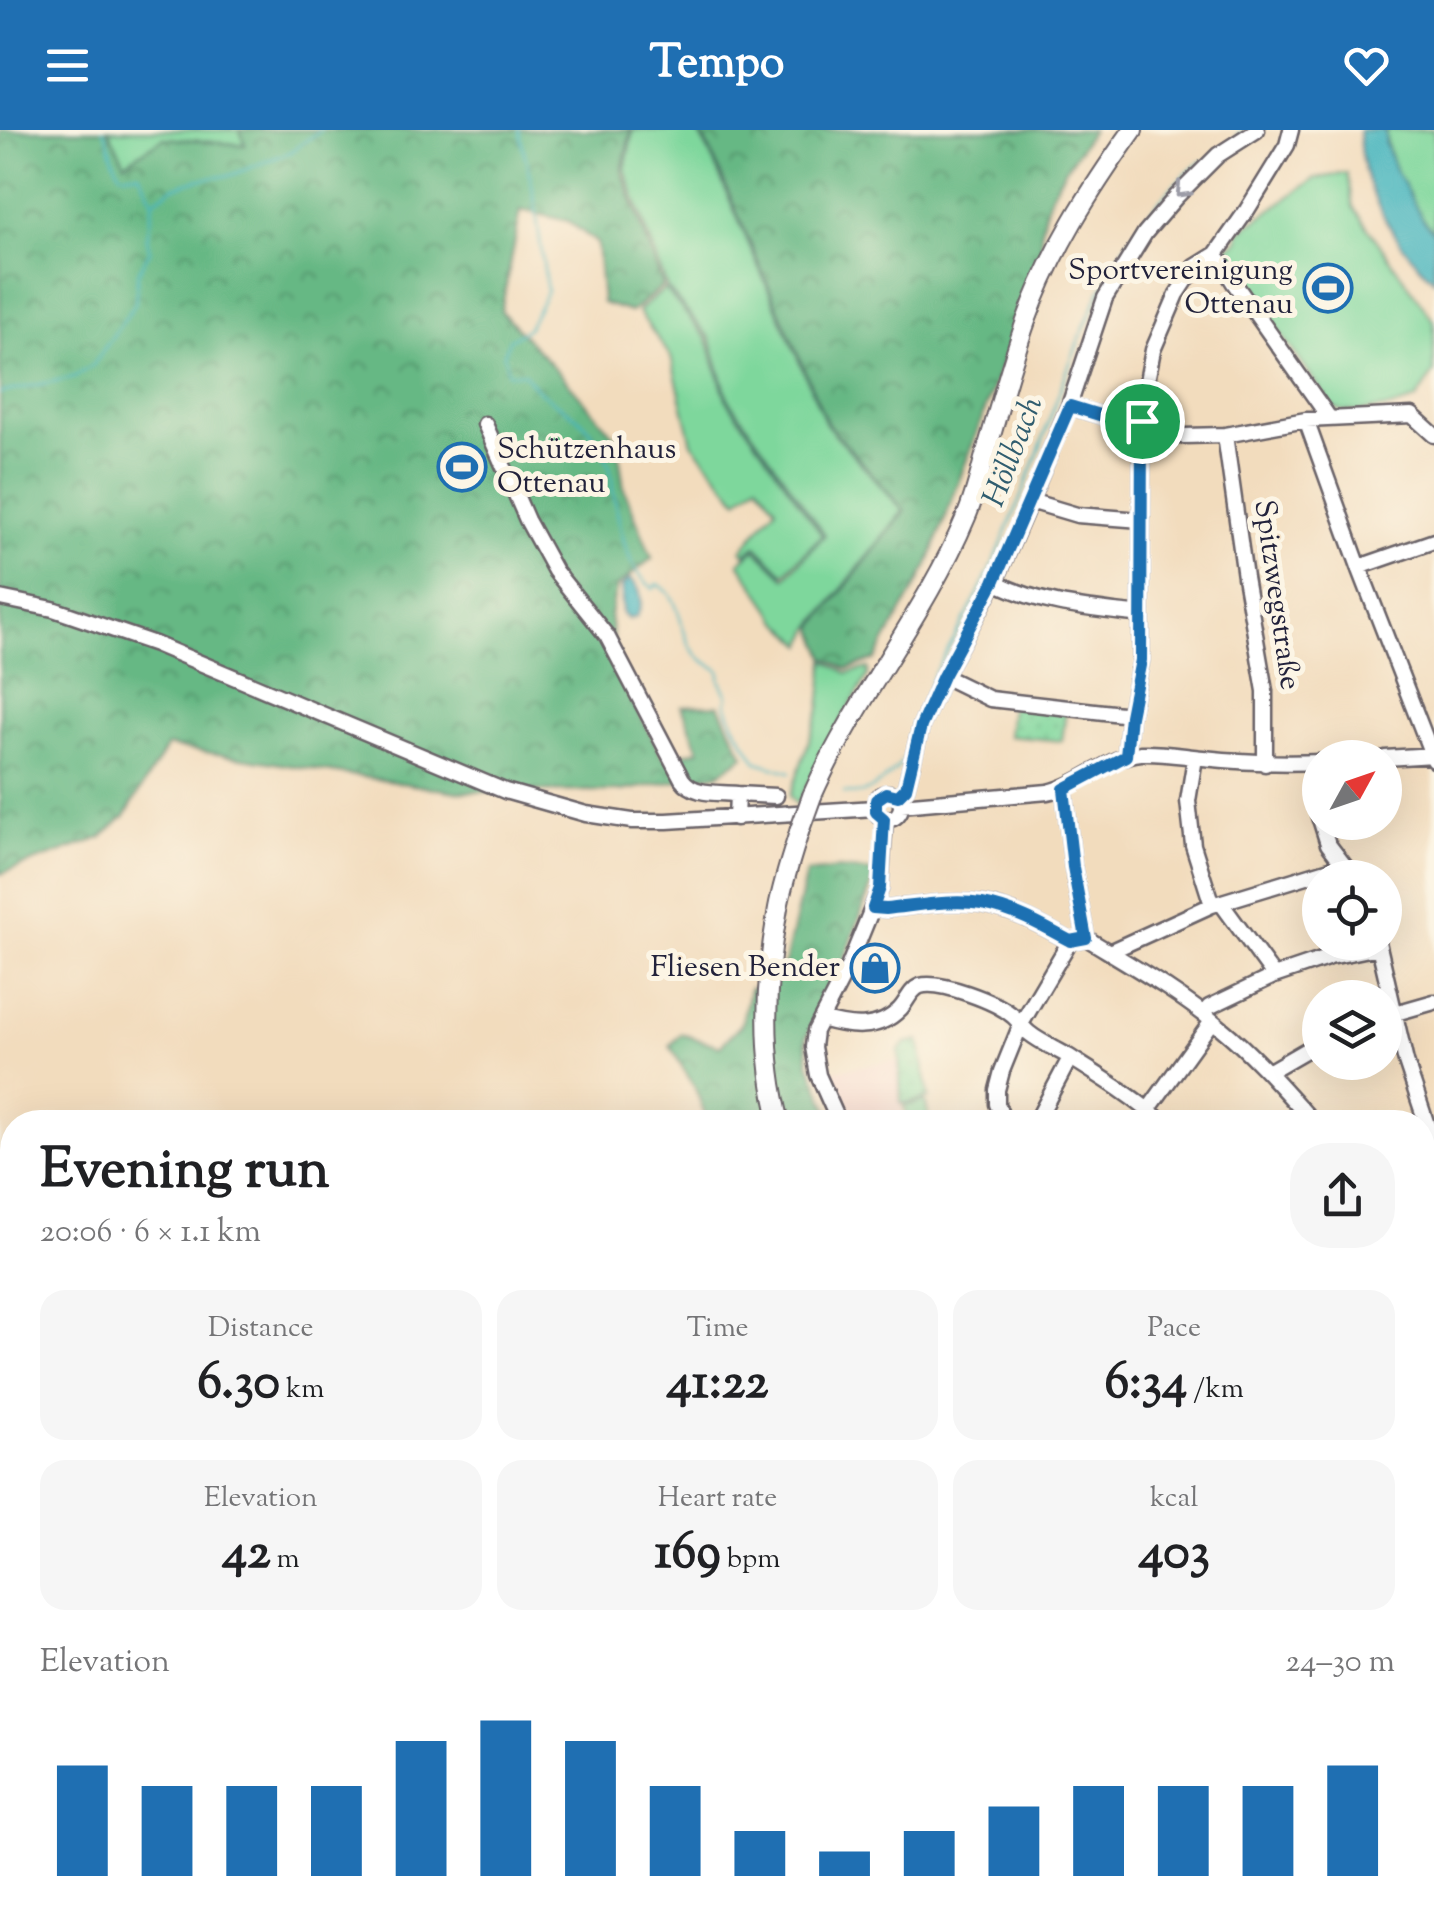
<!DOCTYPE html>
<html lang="en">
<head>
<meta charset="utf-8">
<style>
  :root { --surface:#fff; --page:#f6f6f6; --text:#202124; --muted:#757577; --accent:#1f6fb2 }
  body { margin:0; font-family:"Sorts Mill Goudy",serif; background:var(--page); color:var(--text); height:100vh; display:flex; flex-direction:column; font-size:38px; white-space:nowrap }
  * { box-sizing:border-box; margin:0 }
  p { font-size:32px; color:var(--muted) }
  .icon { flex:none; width:55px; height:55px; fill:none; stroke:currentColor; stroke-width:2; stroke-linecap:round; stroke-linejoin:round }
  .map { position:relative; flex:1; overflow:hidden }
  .side { position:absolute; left:0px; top:980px; width:1435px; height:812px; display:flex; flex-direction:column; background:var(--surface); border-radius:40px 40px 0 0; box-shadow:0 10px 40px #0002 }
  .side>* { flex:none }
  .needle { width:65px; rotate:50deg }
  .tools { position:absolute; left:1302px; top:610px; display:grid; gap:20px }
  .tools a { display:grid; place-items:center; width:100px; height:100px; border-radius:50%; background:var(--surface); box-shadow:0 10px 40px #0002; font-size:50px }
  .pin { position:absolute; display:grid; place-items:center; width:85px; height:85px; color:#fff; margin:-42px; border:5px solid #fff; border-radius:50%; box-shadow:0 2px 10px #0007 }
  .round { display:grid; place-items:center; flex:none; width:105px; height:105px; border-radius:40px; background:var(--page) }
  .summary { display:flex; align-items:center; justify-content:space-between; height:170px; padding:0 40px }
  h1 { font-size:55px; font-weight:800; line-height:75px }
  .figures { display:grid; grid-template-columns:repeat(3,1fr); gap:15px; height:170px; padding:10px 40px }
  .figures div { display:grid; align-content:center; border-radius:25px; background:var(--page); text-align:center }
  .figures b { font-size:50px; font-weight:800 }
  .figures small { font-size:28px; font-weight:400 }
  .figures p { font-size:28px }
  .chart { height:280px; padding:20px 40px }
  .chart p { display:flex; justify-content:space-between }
  .chart svg { width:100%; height:180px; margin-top:10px; stroke:var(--accent); stroke-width:6 }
  header { display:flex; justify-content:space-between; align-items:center; height:130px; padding:0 40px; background:var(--accent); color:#fff; font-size:45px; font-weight:800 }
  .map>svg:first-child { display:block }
  .built { fill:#f7d1c8 }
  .grass { fill:#7ed79c; stroke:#507c6c; stroke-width:2.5 }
  .forest { fill:url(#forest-crowns); stroke:#446d60; stroke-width:2.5 }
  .park { fill:url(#park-dots); stroke:#507c6c; stroke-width:2.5 }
  .water { fill:#46b5be; stroke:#346c7c; stroke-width:2.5 }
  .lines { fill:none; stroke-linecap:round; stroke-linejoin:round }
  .stream { stroke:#46b5be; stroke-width:2.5 }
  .minor-casing { stroke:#6b6368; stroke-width:19 }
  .major-casing { stroke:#6b6368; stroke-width:22 }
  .minor { stroke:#fff; stroke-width:14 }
  .major { stroke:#fff; stroke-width:18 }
  .major-bridge-casing { stroke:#6b6368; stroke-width:22; stroke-linecap:butt }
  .major-bridge { stroke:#fff; stroke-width:18 }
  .oneway { stroke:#9c9ca7 }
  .route-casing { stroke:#fff; stroke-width:20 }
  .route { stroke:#1f6fb2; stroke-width:12 }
  .labels { text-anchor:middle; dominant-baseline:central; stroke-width:10; stroke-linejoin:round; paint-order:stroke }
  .poi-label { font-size:30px; fill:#22223b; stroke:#fcf5e5; text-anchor:end }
  .street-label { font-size:30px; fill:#22223b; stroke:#fcf5e5 }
  .water-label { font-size:32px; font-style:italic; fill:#305d6f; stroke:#fcf5e5 }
</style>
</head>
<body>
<header><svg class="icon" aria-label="menu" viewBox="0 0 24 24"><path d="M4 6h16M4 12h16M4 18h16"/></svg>Tempo<svg class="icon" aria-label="heart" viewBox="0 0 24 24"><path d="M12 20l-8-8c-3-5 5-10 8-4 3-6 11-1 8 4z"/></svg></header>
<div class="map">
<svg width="1434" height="1791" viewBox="0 0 1434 1791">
  <defs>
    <pattern id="forest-crowns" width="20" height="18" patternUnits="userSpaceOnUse" patternTransform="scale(2.5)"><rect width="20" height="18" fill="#66b884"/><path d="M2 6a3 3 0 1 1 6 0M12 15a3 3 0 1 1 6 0" fill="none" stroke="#54956d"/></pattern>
    <pattern id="park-dots" width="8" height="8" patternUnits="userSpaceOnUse" patternTransform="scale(2.5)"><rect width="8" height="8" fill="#7ed79c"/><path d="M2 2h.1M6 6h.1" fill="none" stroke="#6db887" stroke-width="1.8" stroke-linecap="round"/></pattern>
  </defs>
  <rect width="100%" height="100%" fill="#fcf5e5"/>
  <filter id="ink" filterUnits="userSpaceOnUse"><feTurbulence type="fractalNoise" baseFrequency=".01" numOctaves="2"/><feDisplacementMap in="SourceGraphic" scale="20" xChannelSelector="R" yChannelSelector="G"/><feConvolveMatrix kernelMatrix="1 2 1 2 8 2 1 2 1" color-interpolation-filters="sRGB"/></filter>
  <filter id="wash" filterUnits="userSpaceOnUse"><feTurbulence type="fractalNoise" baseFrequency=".0048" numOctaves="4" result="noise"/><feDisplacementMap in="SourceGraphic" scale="40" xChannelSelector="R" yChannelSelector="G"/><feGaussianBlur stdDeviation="2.25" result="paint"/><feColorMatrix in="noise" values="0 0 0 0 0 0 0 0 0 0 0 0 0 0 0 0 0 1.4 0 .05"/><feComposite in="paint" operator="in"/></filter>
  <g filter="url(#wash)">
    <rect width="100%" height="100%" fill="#f2dcbd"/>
    <path class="built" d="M899,930L901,974L904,992H846L823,942Z
      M1434,1411V1539L1423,1541L1422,1413Z
      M1434,1589V1791H1257L1254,1780H1422L1423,1603Z"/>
    <path class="grass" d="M108,0H240L246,15L164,8L125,33Z
      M633,0H697L710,24L826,294L903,381L812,497L804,515L778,490L739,433L755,419L785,448L825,405L728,268L710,208L667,158L625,40Z
      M1120,0H1127L1053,111L1072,68L1107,10L1113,8Z
      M1385,0H1434V103C1411,75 1388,37 1385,0Z
      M1347,43L1353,77L1434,191V242L1416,270L1390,278L1358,282L1342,281L1333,277L1223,124V121L1238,111L1239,102L1314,49Z
      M665,159L707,209L726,269L822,405L784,444L756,416L745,424L742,420L776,377L758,353L738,370L692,313L671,227L638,181Z
      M825,530L847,543L868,538V546L836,600L797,675L790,666L820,579Z
      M925,971L930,992H908L904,976Z
      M1434,1539V1589L1423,1603V1541Z"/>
    <path class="forest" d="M0,0H108L125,33L164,8L245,15L240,0H631L622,41L663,156L631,182L602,173L597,113L568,91L521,80L501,181L563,247L617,309L624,359L652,428L617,456L610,484L617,544L664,628L699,620L682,576L719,575L744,626L718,644L621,661L457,662L167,616L125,686L101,708L0,744Z
      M699,0H1092C1069,36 1039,68 1041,114L1047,119L1020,185L928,435L875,530L847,539L825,527L814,497L905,381L827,293L712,24Z
      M838,739L876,742L836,854L806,907L809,932L833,992H708L695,958L670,916L681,904L720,916L741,895L750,858L762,859L785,833L806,743Z
      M1107,1780H1246L1249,1791H1118Z"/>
    <path class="park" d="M1011,575L1066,581L1062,611L1008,606Z
      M919,910L929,968L901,974L899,921L906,913Z"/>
    <path class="water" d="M1359,0H1385L1386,15L1395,39L1423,89L1434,103V150C1393,112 1359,56 1359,0Z
      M630,449C643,459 644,474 636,487L628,489L622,483V456Z"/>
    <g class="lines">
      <path class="stream" d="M103,0C112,14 110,31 122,44L139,43L153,71L172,58L197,50L232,45L290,22L321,0
        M519,0L533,60L547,161L528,198L509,210L504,225L508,243H524C540,267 555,271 577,287C590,297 601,316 607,330C612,340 612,350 613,361C620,394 624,437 653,458L658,454C685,469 677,507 699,527C705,533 714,536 720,541V550L728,566L726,574L733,593L757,632L790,642
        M1237,5L1243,0
        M0,263L74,247L93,235L135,174L138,143L150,121L147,109L153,72
        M925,569L933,546C959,500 987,453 1006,403C1021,368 1035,333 1047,297C1083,196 1115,99 1202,31
        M844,663C850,663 856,664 862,663C875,659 902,637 907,624"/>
    </g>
  </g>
  <g filter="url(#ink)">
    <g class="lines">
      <g class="minor-casing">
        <path id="minor" d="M1216,124L1234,153L1330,289
          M1069,276L1109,288L1142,291
          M1306,290L1359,437L1434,630
          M485,294L527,390L555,441L607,506L682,649C694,666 717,662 737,664L736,688
          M1225,305L1245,447L1265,561V634
          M1142,307L1225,305L1306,290L1412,285L1434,305
          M1030,371L1077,385L1141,390
          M1359,437L1434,411
          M995,452C1039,475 1092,479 1141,485
          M0,468L53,479L155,514L505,661L586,684L632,691H667L875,678
          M943,546L990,569L1130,585
          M1126,626L1130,585L1141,531L1142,307L1147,251L1153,220L1177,164L1195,137L1216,124L1247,80L1287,15L1291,0
          M1195,628L1188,671L1193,715L1212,775
          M1385,628L1434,625
          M1316,632L1315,673L1320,690
          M875 676a13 13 0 1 1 26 0a13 13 0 1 1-26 0Z
          M737,664L776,666
          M898,667L906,658L921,596L943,546L995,452L1030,371L1069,276L1105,168L1145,103L1176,67L1218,25L1257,0
          M901,675L1048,662C1082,655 1109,626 1141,623C1162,622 1182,626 1203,628C1242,632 1280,634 1320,632
          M1321,692L1328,714L1354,748
          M1221,773L1274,846
          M873,778L886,779C917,776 951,769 982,774C1013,779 1043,796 1070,811
          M1086,808C1132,836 1180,863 1221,898C1255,926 1284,960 1313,992
          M1378,812L1406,932L1434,1016
          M1109,822L1212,775L1343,735
          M1204,884L1209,877L1274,846L1330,827L1379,817
          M1385,886L1434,872
          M821,889C848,897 878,902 900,879C907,872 910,860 920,856C940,850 997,872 1013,886C1019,891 1023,898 1029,903C1040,912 1056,919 1068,926C1101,947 1133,966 1162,992
          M1268,942L1320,912
          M1148,980L1212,891
          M839,992L818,945L813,917L815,901L849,835L880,759L885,689
          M1004,992L997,974V960L1002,941L1021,894L1070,811L1086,808L1073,737L1064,659
          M1036,992L1070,928
          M1422,1047L1434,1041
          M1422,1149L1434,1168
          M1422,1327L1434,1325
          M1312,1780L1319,1791"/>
      </g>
      <g class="major-casing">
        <path id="major" d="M812,666C855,568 925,485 966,387C974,369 979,348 984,329C998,283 1010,236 1026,191C1051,121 1090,60 1133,0
          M780,992C762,925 765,852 777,784C781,757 791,729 799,702
          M1422,1671L1434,1680
          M1212,1780L1217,1791
          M0,1786L12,1791"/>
      </g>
      <use href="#minor" class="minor"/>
      <use href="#major" class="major"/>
      <g class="major-bridge-casing">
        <path id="major-bridge" d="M799,702L812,666"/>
      </g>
      <use href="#major-bridge" class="major-bridge"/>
    </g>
    <defs><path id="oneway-chevron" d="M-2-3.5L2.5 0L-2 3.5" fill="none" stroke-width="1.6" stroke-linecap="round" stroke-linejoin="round" transform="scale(2.5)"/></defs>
    <use class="oneway" href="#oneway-chevron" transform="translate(1182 61) rotate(134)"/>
  </g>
  <g class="lines" filter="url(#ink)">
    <g class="route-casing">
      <path id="route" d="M1070,276L1109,288L1142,291L1141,530L1130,586L1126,626L1064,659L1073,737L1086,808L1070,811C1043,796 1013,779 982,774C951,769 917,776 886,779L873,778L880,758L884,689L876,682V670L886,663L898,666L906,658L921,596L943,546L994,452Z"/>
    </g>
    <use href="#route" class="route"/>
  </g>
  <defs>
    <g id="stadium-ring" transform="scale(2.5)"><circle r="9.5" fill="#fcf5e5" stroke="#1f6fb2" stroke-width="1.5"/><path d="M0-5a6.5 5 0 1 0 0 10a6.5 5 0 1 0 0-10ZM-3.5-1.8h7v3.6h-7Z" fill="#1f6fb2"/></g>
    <g id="shop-ring" transform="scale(2.5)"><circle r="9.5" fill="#fcf5e5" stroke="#1f6fb2" stroke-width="1.5"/><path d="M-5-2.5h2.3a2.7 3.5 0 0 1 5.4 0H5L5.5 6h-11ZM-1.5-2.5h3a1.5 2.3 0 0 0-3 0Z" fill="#1f6fb2"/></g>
  </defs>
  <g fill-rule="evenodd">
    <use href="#stadium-ring" x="1328" y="158"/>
    <use href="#stadium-ring" x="462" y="337"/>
    <use href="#shop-ring" x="875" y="838"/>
  </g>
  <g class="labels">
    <g class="poi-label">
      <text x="1293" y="141">Sportvereinigung<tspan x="1293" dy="34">Ottenau</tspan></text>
      <text x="497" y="320" text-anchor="start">Schützenhaus<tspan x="497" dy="34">Ottenau</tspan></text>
      <text x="840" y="838">Fliesen Bender</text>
    </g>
    <g class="street-label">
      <text transform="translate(1276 465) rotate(82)">Spitzwegstraße</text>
    </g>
    <g class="water-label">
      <text transform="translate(1014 322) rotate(-69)">Höllbach</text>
    </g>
  </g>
</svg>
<div class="tools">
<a><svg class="needle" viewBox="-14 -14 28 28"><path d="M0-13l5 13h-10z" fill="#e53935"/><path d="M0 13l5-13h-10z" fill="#757577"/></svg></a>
<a><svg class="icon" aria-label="locate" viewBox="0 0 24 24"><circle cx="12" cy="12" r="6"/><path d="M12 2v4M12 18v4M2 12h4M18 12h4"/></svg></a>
<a><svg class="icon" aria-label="layers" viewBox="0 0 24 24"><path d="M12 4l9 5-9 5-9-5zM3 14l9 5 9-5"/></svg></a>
</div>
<div class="pin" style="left:1142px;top:291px;background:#1e9e55"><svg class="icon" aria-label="arrive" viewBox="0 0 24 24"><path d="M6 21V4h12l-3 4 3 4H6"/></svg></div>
<section class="side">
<div class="summary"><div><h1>Evening run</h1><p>20:06 · 6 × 1.1 km</p></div><a class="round"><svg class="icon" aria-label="share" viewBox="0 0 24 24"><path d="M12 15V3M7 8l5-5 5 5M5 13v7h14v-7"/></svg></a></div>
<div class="figures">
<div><p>Distance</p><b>6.30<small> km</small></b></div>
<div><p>Time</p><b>41:22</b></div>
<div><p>Pace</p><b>6:34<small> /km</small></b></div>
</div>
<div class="figures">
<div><p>Elevation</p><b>42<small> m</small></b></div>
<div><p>Heart rate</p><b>169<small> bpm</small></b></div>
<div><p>kcal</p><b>403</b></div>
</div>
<div class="chart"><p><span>Elevation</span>24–30 m</p>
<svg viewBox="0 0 160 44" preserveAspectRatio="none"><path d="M5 44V17M15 44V22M25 44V22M35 44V22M45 44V11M55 44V6M65 44V11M75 44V22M85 44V33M95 44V38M105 44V33M115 44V27M125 44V22M135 44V22M145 44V22M155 44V17"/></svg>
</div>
</section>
</div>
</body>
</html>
